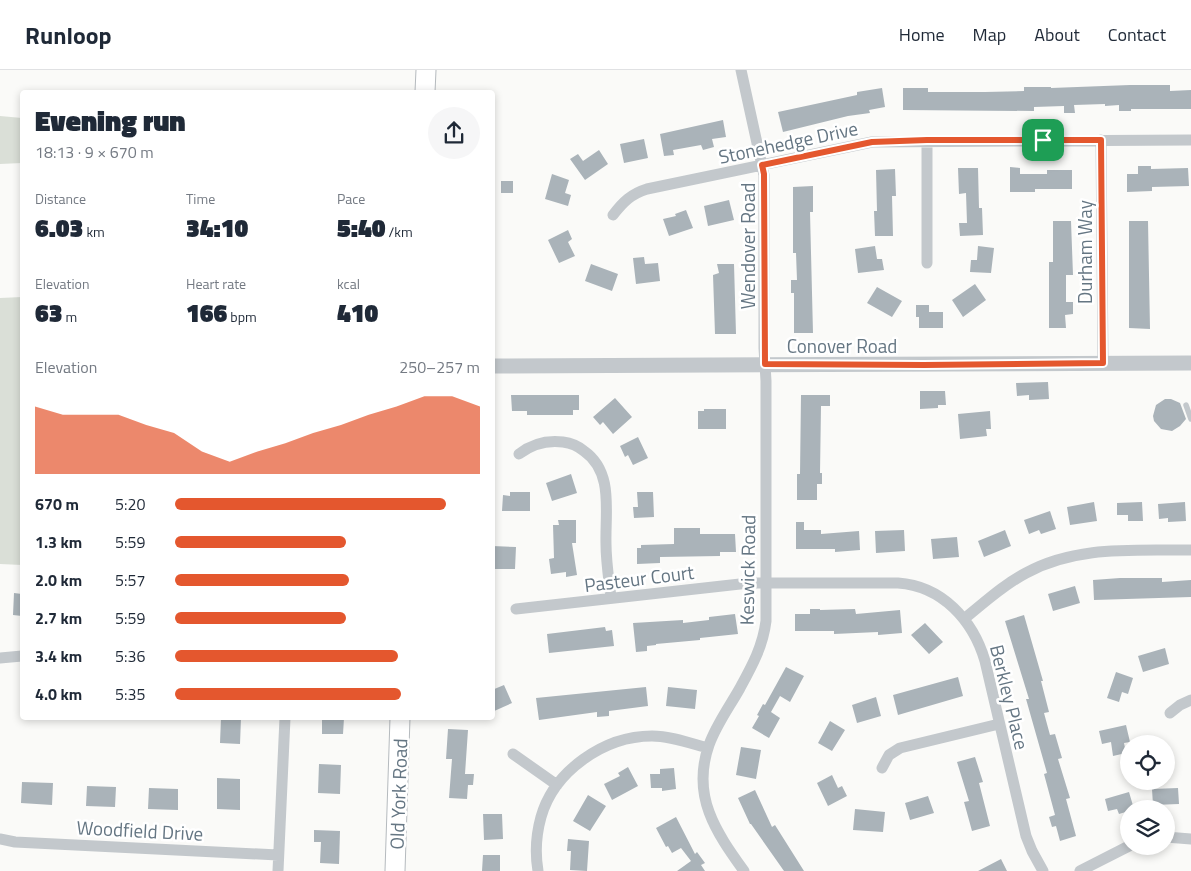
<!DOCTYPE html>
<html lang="en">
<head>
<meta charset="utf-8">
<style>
  :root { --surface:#fff; --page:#f6f6f7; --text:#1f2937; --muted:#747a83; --line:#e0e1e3; --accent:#e4572e }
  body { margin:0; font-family:"Titillium Web",sans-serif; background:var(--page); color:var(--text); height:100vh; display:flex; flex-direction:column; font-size:19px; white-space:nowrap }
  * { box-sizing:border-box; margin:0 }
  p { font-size:16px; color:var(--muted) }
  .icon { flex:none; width:28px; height:28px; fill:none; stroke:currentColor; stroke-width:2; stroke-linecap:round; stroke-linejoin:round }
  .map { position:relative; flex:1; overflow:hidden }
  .drawer { position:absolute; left:20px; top:20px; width:475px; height:630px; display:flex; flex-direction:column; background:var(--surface); border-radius:5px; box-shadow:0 2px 8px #0003 }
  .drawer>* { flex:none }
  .tools { position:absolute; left:1120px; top:665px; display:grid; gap:10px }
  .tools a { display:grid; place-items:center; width:55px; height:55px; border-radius:50%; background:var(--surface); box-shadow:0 2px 8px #0003; font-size:25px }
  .pin { position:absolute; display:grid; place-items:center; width:42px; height:42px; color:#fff; margin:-21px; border-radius:10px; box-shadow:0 2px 8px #0006 }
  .round { display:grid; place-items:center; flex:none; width:52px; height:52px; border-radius:26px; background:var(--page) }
  .summary { display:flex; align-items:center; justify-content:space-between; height:85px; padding:0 15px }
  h1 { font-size:28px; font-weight:800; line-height:38px }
  .metrics { display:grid; grid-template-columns:repeat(3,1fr); gap:8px; height:85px; padding:5px 15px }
  .metrics div { display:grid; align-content:center }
  .metrics b { font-size:25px; font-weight:800 }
  .metrics small { font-size:14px; font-weight:400 }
  .metrics p { font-size:14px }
  .chart { height:140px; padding:10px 15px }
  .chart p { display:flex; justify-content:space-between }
  .chart svg { width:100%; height:90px; margin-top:5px; fill:var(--accent); opacity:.7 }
  ul { padding:0 15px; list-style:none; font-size:16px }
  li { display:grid; grid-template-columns:80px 60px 1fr; align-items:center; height:38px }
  li i { height:12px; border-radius:6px; background:var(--accent) }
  header { display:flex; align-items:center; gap:30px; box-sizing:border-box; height:70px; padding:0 25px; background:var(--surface); border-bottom:1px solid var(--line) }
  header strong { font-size:24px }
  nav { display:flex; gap:28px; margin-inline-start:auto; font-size:18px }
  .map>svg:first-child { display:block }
  .green { fill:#dadfd7 }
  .building { fill:#aab3b9 }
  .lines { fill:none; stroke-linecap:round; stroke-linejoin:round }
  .primary-casing { stroke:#b5babe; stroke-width:21 }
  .service { stroke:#c3c8cc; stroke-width:5.5 }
  .minor { stroke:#c3c8cc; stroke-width:11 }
  .tertiary { stroke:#c3c8cc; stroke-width:15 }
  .primary { stroke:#fff; stroke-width:19 }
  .route-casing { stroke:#fff; stroke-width:10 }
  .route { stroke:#e4572e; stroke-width:6 }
  .labels { text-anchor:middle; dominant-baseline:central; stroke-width:5; stroke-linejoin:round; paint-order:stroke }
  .street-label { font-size:19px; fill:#657683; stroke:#fff }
</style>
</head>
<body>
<header>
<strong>Runloop</strong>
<nav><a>Home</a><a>Map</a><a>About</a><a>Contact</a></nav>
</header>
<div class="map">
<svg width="1191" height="801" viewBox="0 0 1191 801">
  <rect width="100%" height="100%" fill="#fafaf8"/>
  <path class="green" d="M0,46L22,48V93L0,94Z
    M22,227V495L0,494V228Z"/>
  <path class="building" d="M1130,15H1170V21L1191,20V39H1131V41H1119V35L1105,36V34L1074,35L1075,43H1064V36L1034,37V41L903,40V18H928V22H985L1024,21V17H1051V18Z
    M882,18L885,37L869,40L870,43L848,46L783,62L778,42L857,25V22Z
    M723,50L726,67L712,69L714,77L703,80L701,75L673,80L674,85L664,86L660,64Z
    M644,69L648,88L624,93L620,74Z
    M599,80L608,94L585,110L570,89L578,84L583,91Z
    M1138,96H1151V99L1188,98L1189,116L1152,117V121L1127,122V104H1138Z
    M1010,97L1020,98V104H1047V100H1072V119H1035V122H1010Z
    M958,98H978L979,138H982L983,165L960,166L959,153H967L966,123L959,124Z
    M895,99L896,126H892L893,166H875L874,141H877L876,100Z
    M552,104L569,110L565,123L571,125L568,136L545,129Z
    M501,111H513V123H501Z
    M813,116V142H810L813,263H794V223H791V210H797L796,183H793V117Z
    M729,130L734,150L708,156L704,136Z
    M686,140L693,158L669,166L663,149L676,146L675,144Z
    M1053,151H1071L1073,205H1066V232H1073V244L1065,245L1066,258H1049V192H1053Z
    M1129,151H1148L1150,259L1129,258Z
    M568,160L572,169L568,172L575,186L559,193L548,170Z
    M875,176L877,189H882L884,200L858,203L855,179Z
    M978,176L994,178L991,203L970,202L971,190H977Z
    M644,187L645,194L658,193L660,211L636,214L633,188Z
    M591,194L618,204L612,221L585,211Z
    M717,194H734L736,264H715L713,205L719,203Z
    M975,214L986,230L963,247L952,230Z
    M877,217L902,231L892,247L867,233Z
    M916,235H929V242H943V258H919V247H916Z
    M1048,312L1049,329L1029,330V325L1017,326L1016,313Z
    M920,321H945L946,335H938V338L920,339Z
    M511,325H579V340H573V345H527V341H512Z
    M801,325H830V336H821L820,403H822V414H817V430H797V404H800Z
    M615,328L632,347L613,364L603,352L600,355L593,347Z
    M1165,329H1171L1180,333L1186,349L1180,356L1172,361L1161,359L1154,351L1153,346L1156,335Z
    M704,339H726V359H698V341H704Z
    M990,341L991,359H986L987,366L960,369L958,344Z
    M638,367L648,388L633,395L628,385L625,387L620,376Z
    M571,404L577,423L552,431L546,413Z
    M510,422H530V441H502L503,425L510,426Z
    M637,422H653L654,447L634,448L633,437H638Z
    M1094,432L1097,451L1070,455L1067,437Z
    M1142,432L1143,451H1128V445H1117V433Z
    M1185,432L1186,451L1168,452V448L1159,449L1158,434Z
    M1050,441L1056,459L1041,464L1039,460L1029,464L1024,450Z
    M558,450H576V473H572L577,505L566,507V502L551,504L549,489L554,488L553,455H559Z
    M796,452H804V460H821V464L859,461L860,480L835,482V479H796Z
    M674,458H700V464H735L736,482H720V486L660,487V493L637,494V478H641V475L674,474Z
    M904,460L905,481L876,483L875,461Z
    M1005,460L1011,476L984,487L978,471Z
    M957,467L959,487L933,489L931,469Z
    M492,476L516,477L515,499H492Z
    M1120,508H1162V512L1191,510V527L1094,530L1093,510Z
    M1075,516L1080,533L1053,541L1048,524Z
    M14,523L22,524V546L13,545Z
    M810,539H820V540L855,539L856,544L900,540L902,563L878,565V562L834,564V561H795V544H810Z
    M735,544L738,564L700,568V570L656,574V575L647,576V581L636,582L633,553L683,550V553L709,550V547Z
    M1024,545L1043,611H1041L1049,642L1044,643L1050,665L1055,664L1062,688L1058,689L1070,728L1066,729L1076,766L1060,771L1056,756L1052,757L1049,747L1055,745L1044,704L1047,703L1026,629H1029L1005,551Z
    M925,553L943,572L929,584L911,565Z
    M605,557L606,561L612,560L614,576L549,583L547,564Z
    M1165,578L1169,594L1143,602L1138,586Z
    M786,597L804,606L790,632L780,626L771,642L780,648L769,668L752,658L759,646L757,645L763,634L765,635Z
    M1116,602L1133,608L1128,624L1122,622L1119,632L1107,628Z
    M958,607L963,626L898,645L893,625Z
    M504,615L512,633L492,642V620Z
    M646,617L648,636L609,641V646L597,647V642L539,650L536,628Z
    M668,617L697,620L695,639L666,636Z
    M876,627L881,646L857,653L852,635Z
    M221,648H241L240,674L220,673Z
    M322,648H344L343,664H322Z
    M830,651L845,660L832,681L818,673Z
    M1126,655L1130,672L1124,673L1126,683L1113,686L1111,672L1102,674L1099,661Z
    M448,659L468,660L465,704H474L473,715H468L467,729L449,728L452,689H446Z
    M741,677L761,680L756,709L736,705Z
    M975,687L983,712L979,713L990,756L972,761L964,732L969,731L957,692Z
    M319,694L341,695L340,724L318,723Z
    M628,697L638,716L612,730L604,714L620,706L618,703Z
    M674,698L676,719L662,721V718H651L650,704H660V699Z
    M832,705L838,718L842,716L847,726L828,736L817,713Z
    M217,708L240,709V740L217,739Z
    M22,712L53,713L52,735L21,733Z
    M87,716L116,717L115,737L86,736Z
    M149,718L178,719V740L148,739Z
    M1178,718L1179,734L1153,735L1152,719Z
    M755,720L772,757L775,755L804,801H784L751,754H750L738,728Z
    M1129,722L1134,739H1129V741L1119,744L1117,739L1108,741L1105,729Z
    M588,725L606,736L590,761L573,751Z
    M928,726L934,743L910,750L905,733Z
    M855,739L885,742L883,762L853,760Z
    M483,744H502L503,769L484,770Z
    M676,747L695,784L697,782L705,793L701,795L705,801H677L691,791L681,778L672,783L668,776L666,777L656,758Z
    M314,760L340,761L339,794L320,793L321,772H314Z
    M568,769L589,771L587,801L570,800L571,781H567Z
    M483,785H500V801H482Z
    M1001,789L1007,801H978Z"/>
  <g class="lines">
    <g class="primary-casing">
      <path id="primary" d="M425,22L426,0
        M395,801L400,648"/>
    </g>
    <path class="service" d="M1186,335L1191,349"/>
    <path class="minor" d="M741,0L764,105V278L766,311V551C763,576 752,596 740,618C730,636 716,655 709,675C691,726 716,762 744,801
      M1101,70L1103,293
      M613,145C623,132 631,124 647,119L872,72L1191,70
      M927,193V71
      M519,384C532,374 547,370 563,372C571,373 578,376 584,381C614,402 605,442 606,474C606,492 609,510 611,528
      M516,539L749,513H898C942,516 973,550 985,591L1026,766L1032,781L1043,801
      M964,549C984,533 1003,515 1026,503C1077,475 1135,481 1191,480
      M0,588L22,586
      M1170,643L1180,635L1191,630
      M513,684L557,715
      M882,698L889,685L900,678L999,654
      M1166,767L1191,769
      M0,769L15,772L278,785
      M278,801L285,648
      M538,801C535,783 536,765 541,747C554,701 604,666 652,666C671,666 690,673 708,678
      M1080,801L1129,776"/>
    <path class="tertiary" d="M492,296L1191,293"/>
    <use href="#primary" class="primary"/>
  </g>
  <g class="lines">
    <g class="route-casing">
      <path id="route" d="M927,70H1101L1103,293L924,295L765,294L764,104L762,95L872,72Z"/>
    </g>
    <use href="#route" class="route"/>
  </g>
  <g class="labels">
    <g class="street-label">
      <text transform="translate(788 72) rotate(-12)">Stonehedge Drive</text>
      <text transform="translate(747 176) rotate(-90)">Wendover Road</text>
      <text transform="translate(1084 182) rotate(-90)">Durham Way</text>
      <text x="842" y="275">Conover Road</text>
      <text transform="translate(747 500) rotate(-89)">Keswick Road</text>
      <text transform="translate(639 508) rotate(-7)">Pasteur Court</text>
      <text transform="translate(1010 627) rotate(76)">Berkley Place</text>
      <text transform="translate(398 724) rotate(-88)">Old York Road</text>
      <text transform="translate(140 760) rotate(3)">Woodfield Drive</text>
    </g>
  </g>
</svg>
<div class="tools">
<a><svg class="icon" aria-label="locate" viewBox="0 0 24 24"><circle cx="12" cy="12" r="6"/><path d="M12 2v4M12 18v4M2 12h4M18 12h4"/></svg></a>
<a><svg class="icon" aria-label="layers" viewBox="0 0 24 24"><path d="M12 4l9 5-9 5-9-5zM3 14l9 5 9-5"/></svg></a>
</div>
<div class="pin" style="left:1043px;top:70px;background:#1e9e55"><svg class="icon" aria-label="arrive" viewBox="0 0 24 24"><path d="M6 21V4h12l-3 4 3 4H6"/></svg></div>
<section class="drawer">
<div class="summary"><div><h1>Evening run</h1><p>18:13 · 9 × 670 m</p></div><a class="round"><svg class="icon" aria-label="share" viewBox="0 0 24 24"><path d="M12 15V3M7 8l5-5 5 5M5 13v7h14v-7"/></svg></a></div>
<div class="metrics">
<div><p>Distance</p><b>6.03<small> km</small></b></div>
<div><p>Time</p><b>34:10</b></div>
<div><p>Pace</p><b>5:40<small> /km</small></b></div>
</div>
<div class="metrics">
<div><p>Elevation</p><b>63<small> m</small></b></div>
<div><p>Heart rate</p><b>166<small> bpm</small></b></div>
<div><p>kcal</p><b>410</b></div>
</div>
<div class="chart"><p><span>Elevation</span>250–257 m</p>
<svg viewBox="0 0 160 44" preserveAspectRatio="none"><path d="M0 44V11L10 15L20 15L30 15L40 20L50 24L60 33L70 38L80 33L90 29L100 24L110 20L120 15L130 11L140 6L150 6L160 11V44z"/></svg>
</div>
<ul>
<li><b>670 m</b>5:20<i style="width:89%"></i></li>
<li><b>1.3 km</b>5:59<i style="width:56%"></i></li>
<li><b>2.0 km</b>5:57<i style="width:57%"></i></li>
<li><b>2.7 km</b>5:59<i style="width:56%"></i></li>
<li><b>3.4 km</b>5:36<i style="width:73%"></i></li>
<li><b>4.0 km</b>5:35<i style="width:74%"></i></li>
</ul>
</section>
</div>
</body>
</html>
